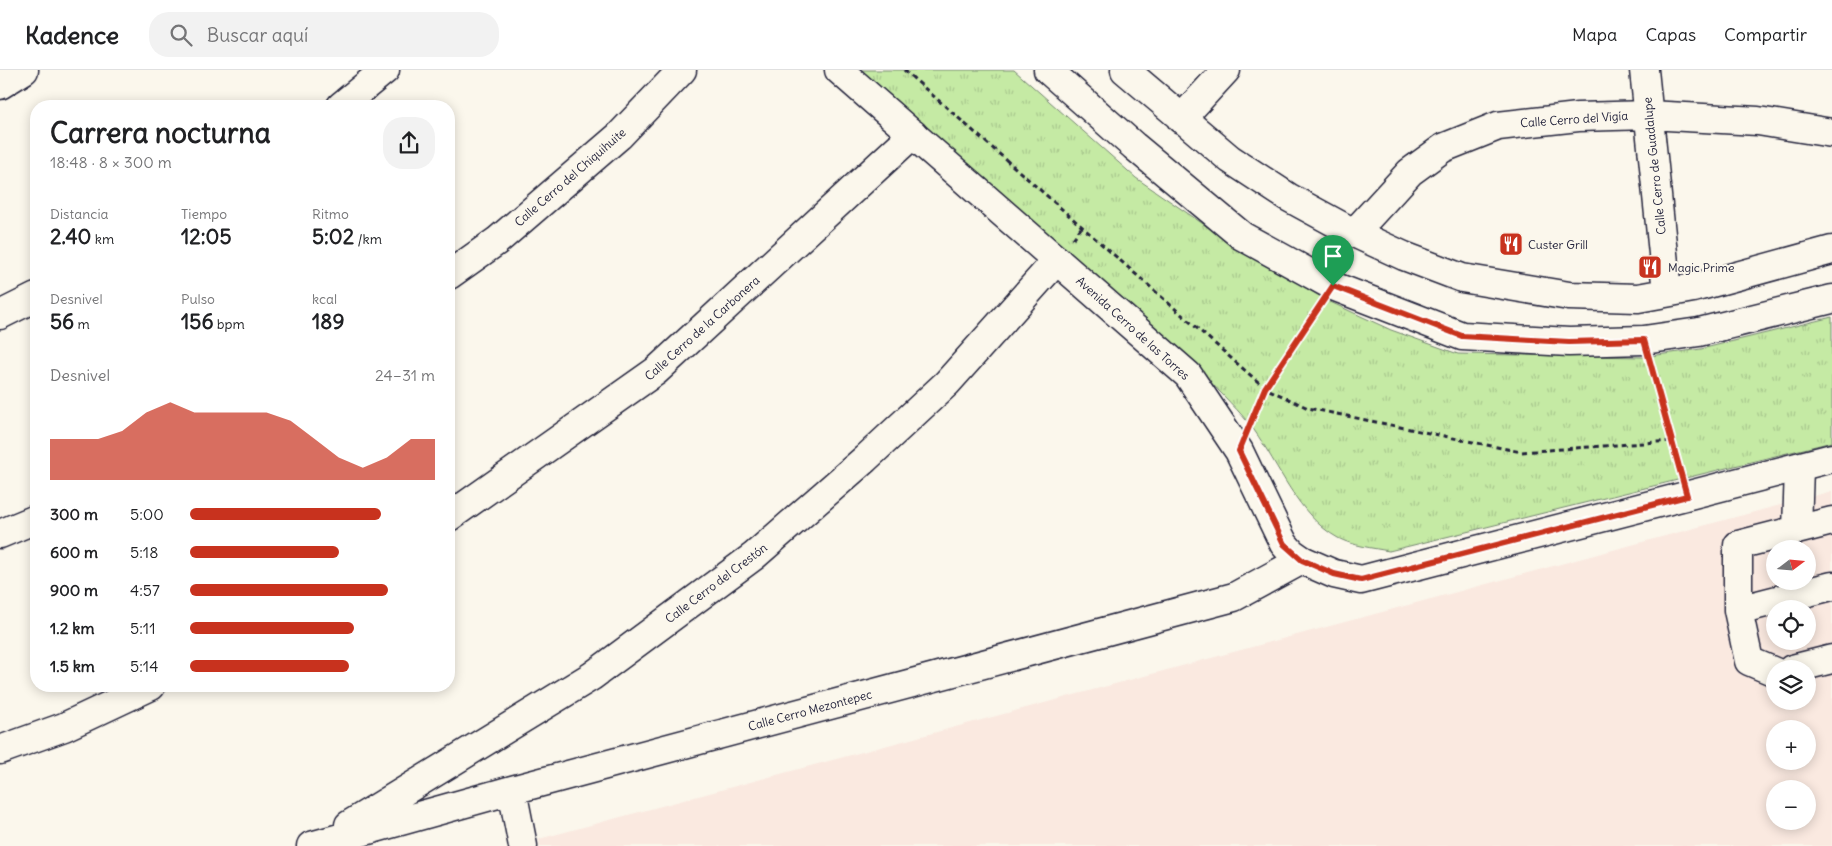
<!DOCTYPE html>
<html lang="es">
<head>
<meta charset="utf-8">
<style>
  :root { --surface:#fff; --page:#f2f2f2; --text:#202124; --muted:#757577; --line:#e0e0e0; --accent:#c8321e }
  body { margin:0; font-family:Delius,sans-serif; background:var(--page); color:var(--text); height:100vh; display:flex; flex-direction:column; font-size:19px; white-space:nowrap }
  * { box-sizing:border-box; margin:0 }
  p { font-size:16px; color:var(--muted) }
  .icon { flex:none; width:28px; height:28px; fill:none; stroke:currentColor; stroke-width:2; stroke-linecap:round; stroke-linejoin:round }
  .map { position:relative; flex:1; overflow:hidden }
  .details { position:absolute; left:30px; top:30px; width:425px; height:592px; display:flex; flex-direction:column; background:var(--surface); border-radius:20px; box-shadow:0 2px 12px #0003 }
  .details>* { flex:none }
  .needle { width:32px; rotate:74deg }
  .controls { position:absolute; left:1766px; top:470px; display:grid; gap:10px }
  .controls a { display:grid; place-items:center; width:50px; height:50px; border-radius:50%; background:var(--surface); box-shadow:0 2px 12px #0003; font-size:25px }
  .pin { position:absolute; display:grid; place-items:center; width:42px; height:42px; color:#fff; margin:-51px -21px; border-radius:50% 50% 50% 0; rotate:-45deg; box-shadow:0 0 5px #0007 }
  .pin .icon { rotate:45deg }
  .round { display:grid; place-items:center; flex:none; width:52px; height:52px; border-radius:20px; background:var(--page) }
  .summary { display:flex; align-items:center; justify-content:space-between; height:85px; padding:0 20px }
  h1 { font-size:28px; font-weight:700; line-height:38px }
  .metrics { display:grid; grid-template-columns:repeat(3,1fr); gap:8px; height:85px; padding:5px 20px }
  .metrics div { display:grid; align-content:center }
  .metrics b { font-size:21px; font-weight:700 }
  .metrics small { font-size:14px; font-weight:400 }
  .metrics p { font-size:14px }
  .chart { height:140px; padding:10px 20px }
  .chart p { display:flex; justify-content:space-between }
  .chart svg { width:100%; height:90px; margin-top:5px; fill:var(--accent); opacity:.7 }
  ul { padding:0 20px; list-style:none; font-size:16px }
  li { display:grid; grid-template-columns:80px 60px 1fr; align-items:center; height:38px }
  li i { height:12px; border-radius:6px; background:var(--accent) }
  header { display:flex; align-items:center; gap:30px; box-sizing:border-box; height:70px; padding:0 25px; background:var(--surface); border-bottom:1px solid var(--line) }
  header strong { font-size:24px }
  nav { display:flex; gap:28px; margin-inline-start:auto; font-size:18px }
  .search { width:350px; height:45px; background:var(--page); display:flex; align-items:center; gap:12px; box-sizing:border-box; padding:0 18px; border-radius:20px; color:var(--muted); font-size:19px }
  .map>svg:first-child { display:block }
  .built { fill:#fae9e0; fill-rule:evenodd }
  .park { fill:url(#park-tufts); stroke:#748670 }
  .lines { fill:none; stroke-linecap:round; stroke-linejoin:round }
  .minor-casing { stroke:#22223b; stroke-width:31 }
  .major-casing { stroke:#22223b; stroke-width:31 }
  .path { stroke:#22223b; stroke-width:3; stroke-dasharray:5 4; stroke-linecap:butt }
  .minor { stroke:#fbf7ec; stroke-width:28 }
  .major { stroke:#fbf7ec; stroke-width:28 }
  .route-casing { stroke:#fff; stroke-width:10 }
  .route { stroke:#c8321e; stroke-width:6 }
  .labels { text-anchor:middle; dominant-baseline:central; stroke-width:4; stroke-linejoin:round; paint-order:stroke }
  .street-label { font-size:12px; fill:#22223b; stroke:#fbf7ec }
  .poi-label { font-size:12px; fill:#22223b; stroke:#fbf7ec; text-anchor:start }
</style>
</head>
<body>
<header>
<strong>Kadence</strong>
<div class="search"><svg class="icon" aria-label="search" viewBox="0 0 24 24"><circle cx="10" cy="10" r="6"/><path d="M15 15l6 6"/></svg>Buscar aquí</div>
<nav><a>Mapa</a><a>Capas</a><a>Compartir</a></nav>
</header>
<div class="map">
<svg width="1832" height="776" viewBox="0 0 1832 776">
  <defs>
    <pattern id="park-tufts" width="24" height="20" patternUnits="userSpaceOnUse" patternTransform="scale(1.25)"><rect width="24" height="20" fill="#c5eaa4"/><path d="M3 7l-1-3M5 7V3M7 7l1-3M15 17l-1-3M17 17v-4M19 17l1-3" fill="none" stroke="#a9c88e"/></pattern>
  </defs>
  <rect width="100%" height="100%" fill="#fbf7ec"/>
  <filter id="ink" filterUnits="userSpaceOnUse"><feTurbulence type="fractalNoise" baseFrequency=".02" numOctaves="2"/><feDisplacementMap in="SourceGraphic" scale="10" xChannelSelector="R" yChannelSelector="G"/><feConvolveMatrix kernelMatrix="1 2 1 2 8 2 1 2 1" color-interpolation-filters="sRGB"/></filter>
  <g filter="url(#ink)">
    <path class="built" d="M1832,421V776H540L539,769ZM1775,479H1808V511H1775ZM1775,539H1808V571H1775ZM1775,599H1808V631H1775ZM1775,659H1808V691H1775ZM1775,719H1808V751H1775Z"/>
    <path class="park" d="M853,0H1014L1136,108L1234,175L1326,230L1391,260L1458,284L1643,287L1701,279L1832,247V372L1389,481C1373,478 1353,476 1338,468C1298,446 1279,395 1254,360C1240,341 1221,324 1205,306Z"/>
    <g class="lines">
      <g class="minor-casing">
        <path id="minor" d="M1125,0L1230,89L1288,127L1354,163L1404,186L1462,208L1569,226L1638,228L1693,218L1832,180
          M1644,0L1667,222
          M0,15L24,0
          M341,36L385,0
          M1181,49L1226,0
          M1354,163L1410,102L1443,78L1498,56L1578,47L1649,45L1758,51L1832,63
          M449,205L497,171L619,66L682,0
          M0,245L36,227
          M449,447L656,301L913,64
          M1797,460L1832,451
          M0,464L36,449
          M1738,540V475L1797,460L1799,397
          M1792,599L1832,589
          M1775,602L1749,591L1738,540L1832,516
          M0,680L64,657L151,616
          M512,720L523,776
          M349,755L592,606L754,486L865,389L947,313L1057,190
          M311,776L512,720L1234,527L1302,490"/>
      </g>
      <g class="major-casing">
        <path id="major" d="M839,0L1188,305L1239,381L1279,464L1284,474L1292,483L1302,490L1334,504L1361,510L1832,388
          M1048,0L1134,76L1242,166L1333,216L1462,266L1569,272L1644,270L1699,262L1832,229"/>
      </g>
      <path class="path" d="M904,0L1265,318L1308,338L1521,382L1671,371
        M1073,169L1081,158
        M1651,295L1679,400
        M1252,350L1265,318L1317,239"/>
      <use href="#minor" class="minor"/>
      <use href="#major" class="major"/>
    </g>
  </g>
  <g class="lines" filter="url(#ink)">
    <g class="route-casing">
      <path id="route" d="M1333,216L1462,266L1569,272L1644,270L1687,426L1361,510L1334,504L1302,490L1284,474L1239,381L1265,318Z"/>
    </g>
    <use href="#route" class="route"/>
  </g>
  <defs>
    <g id="restaurant-square" transform="scale(1.25)"><rect x="-9" y="-9" width="18" height="18" rx="4" fill="#c8321e" stroke="#fbf7ec"/><path d="M-5-6h1v4h1v-4h1v4h1v-4h1v5L-1.5 .5V6h-2V.5L-5-1ZM5-6V6H3V1.5H1.5Q1.5-4 5-6Z" fill="#fff"/></g>
  </defs>
  <g fill-rule="evenodd">
    <use href="#restaurant-square" x="1511" y="174"/>
    <use href="#restaurant-square" x="1650" y="197"/>
  </g>
  <g class="labels">
    <g class="street-label">
      <text transform="translate(1574 49) rotate(-4)">Calle Cerro del Vigía</text>
      <text transform="translate(1654 96) rotate(-96)">Calle Cerro de Guadalupe</text>
      <text transform="translate(570 107) rotate(-41)">Calle Cerro del Chiquihuite</text>
      <text transform="translate(702 258) rotate(-42)">Calle Cerro de la Carbonera</text>
      <text transform="translate(1133 258) rotate(42)">Avenida Cerro de las Torres</text>
      <text transform="translate(716 513) rotate(-37)">Calle Cerro del Crestón</text>
      <text transform="translate(810 640) rotate(-15)">Calle Cerro Mezontepec</text>
    </g>
    <g class="poi-label">
      <text x="1528" y="174">Custer Grill</text>
      <text x="1668" y="197">Magic Prime</text>
    </g>
  </g>
</svg>
<div class="controls">
<a><svg class="needle" viewBox="-14 -14 28 28"><path d="M0-13l5 13h-10z" fill="#e53935"/><path d="M0 13l5-13h-10z" fill="#757577"/></svg></a>
<a><svg class="icon" aria-label="locate" viewBox="0 0 24 24"><circle cx="12" cy="12" r="6"/><path d="M12 2v4M12 18v4M2 12h4M18 12h4"/></svg></a>
<a><svg class="icon" aria-label="layers" viewBox="0 0 24 24"><path d="M12 4l9 5-9 5-9-5zM3 14l9 5 9-5"/></svg></a>
<a>+</a>
<a>−</a>
</div>
<div class="pin" style="left:1333px;top:216px;background:#1e9e55"><svg class="icon" aria-label="arrive" viewBox="0 0 24 24"><path d="M6 21V4h12l-3 4 3 4H6"/></svg></div>
<section class="details">
<div class="summary"><div><h1>Carrera nocturna</h1><p>18:48 · 8 × 300 m</p></div><a class="round"><svg class="icon" aria-label="share" viewBox="0 0 24 24"><path d="M12 15V3M7 8l5-5 5 5M5 13v7h14v-7"/></svg></a></div>
<div class="metrics">
<div><p>Distancia</p><b>2.40<small> km</small></b></div>
<div><p>Tiempo</p><b>12:05</b></div>
<div><p>Ritmo</p><b>5:02<small> /km</small></b></div>
</div>
<div class="metrics">
<div><p>Desnivel</p><b>56<small> m</small></b></div>
<div><p>Pulso</p><b>156<small> bpm</small></b></div>
<div><p>kcal</p><b>189</b></div>
</div>
<div class="chart"><p><span>Desnivel</span>24–31 m</p>
<svg viewBox="0 0 160 44" preserveAspectRatio="none"><path d="M0 44V24L10 24L20 24L30 20L40 11L50 6L60 11L70 11L80 11L90 11L100 15L110 24L120 33L130 38L140 33L150 24L160 24V44z"/></svg>
</div>
<ul>
<li><b>300 m</b>5:00<i style="width:78%"></i></li>
<li><b>600 m</b>5:18<i style="width:61%"></i></li>
<li><b>900 m</b>4:57<i style="width:81%"></i></li>
<li><b>1.2 km</b>5:11<i style="width:67%"></i></li>
<li><b>1.5 km</b>5:14<i style="width:65%"></i></li>
</ul>
</section>
</div>
</body>
</html>
